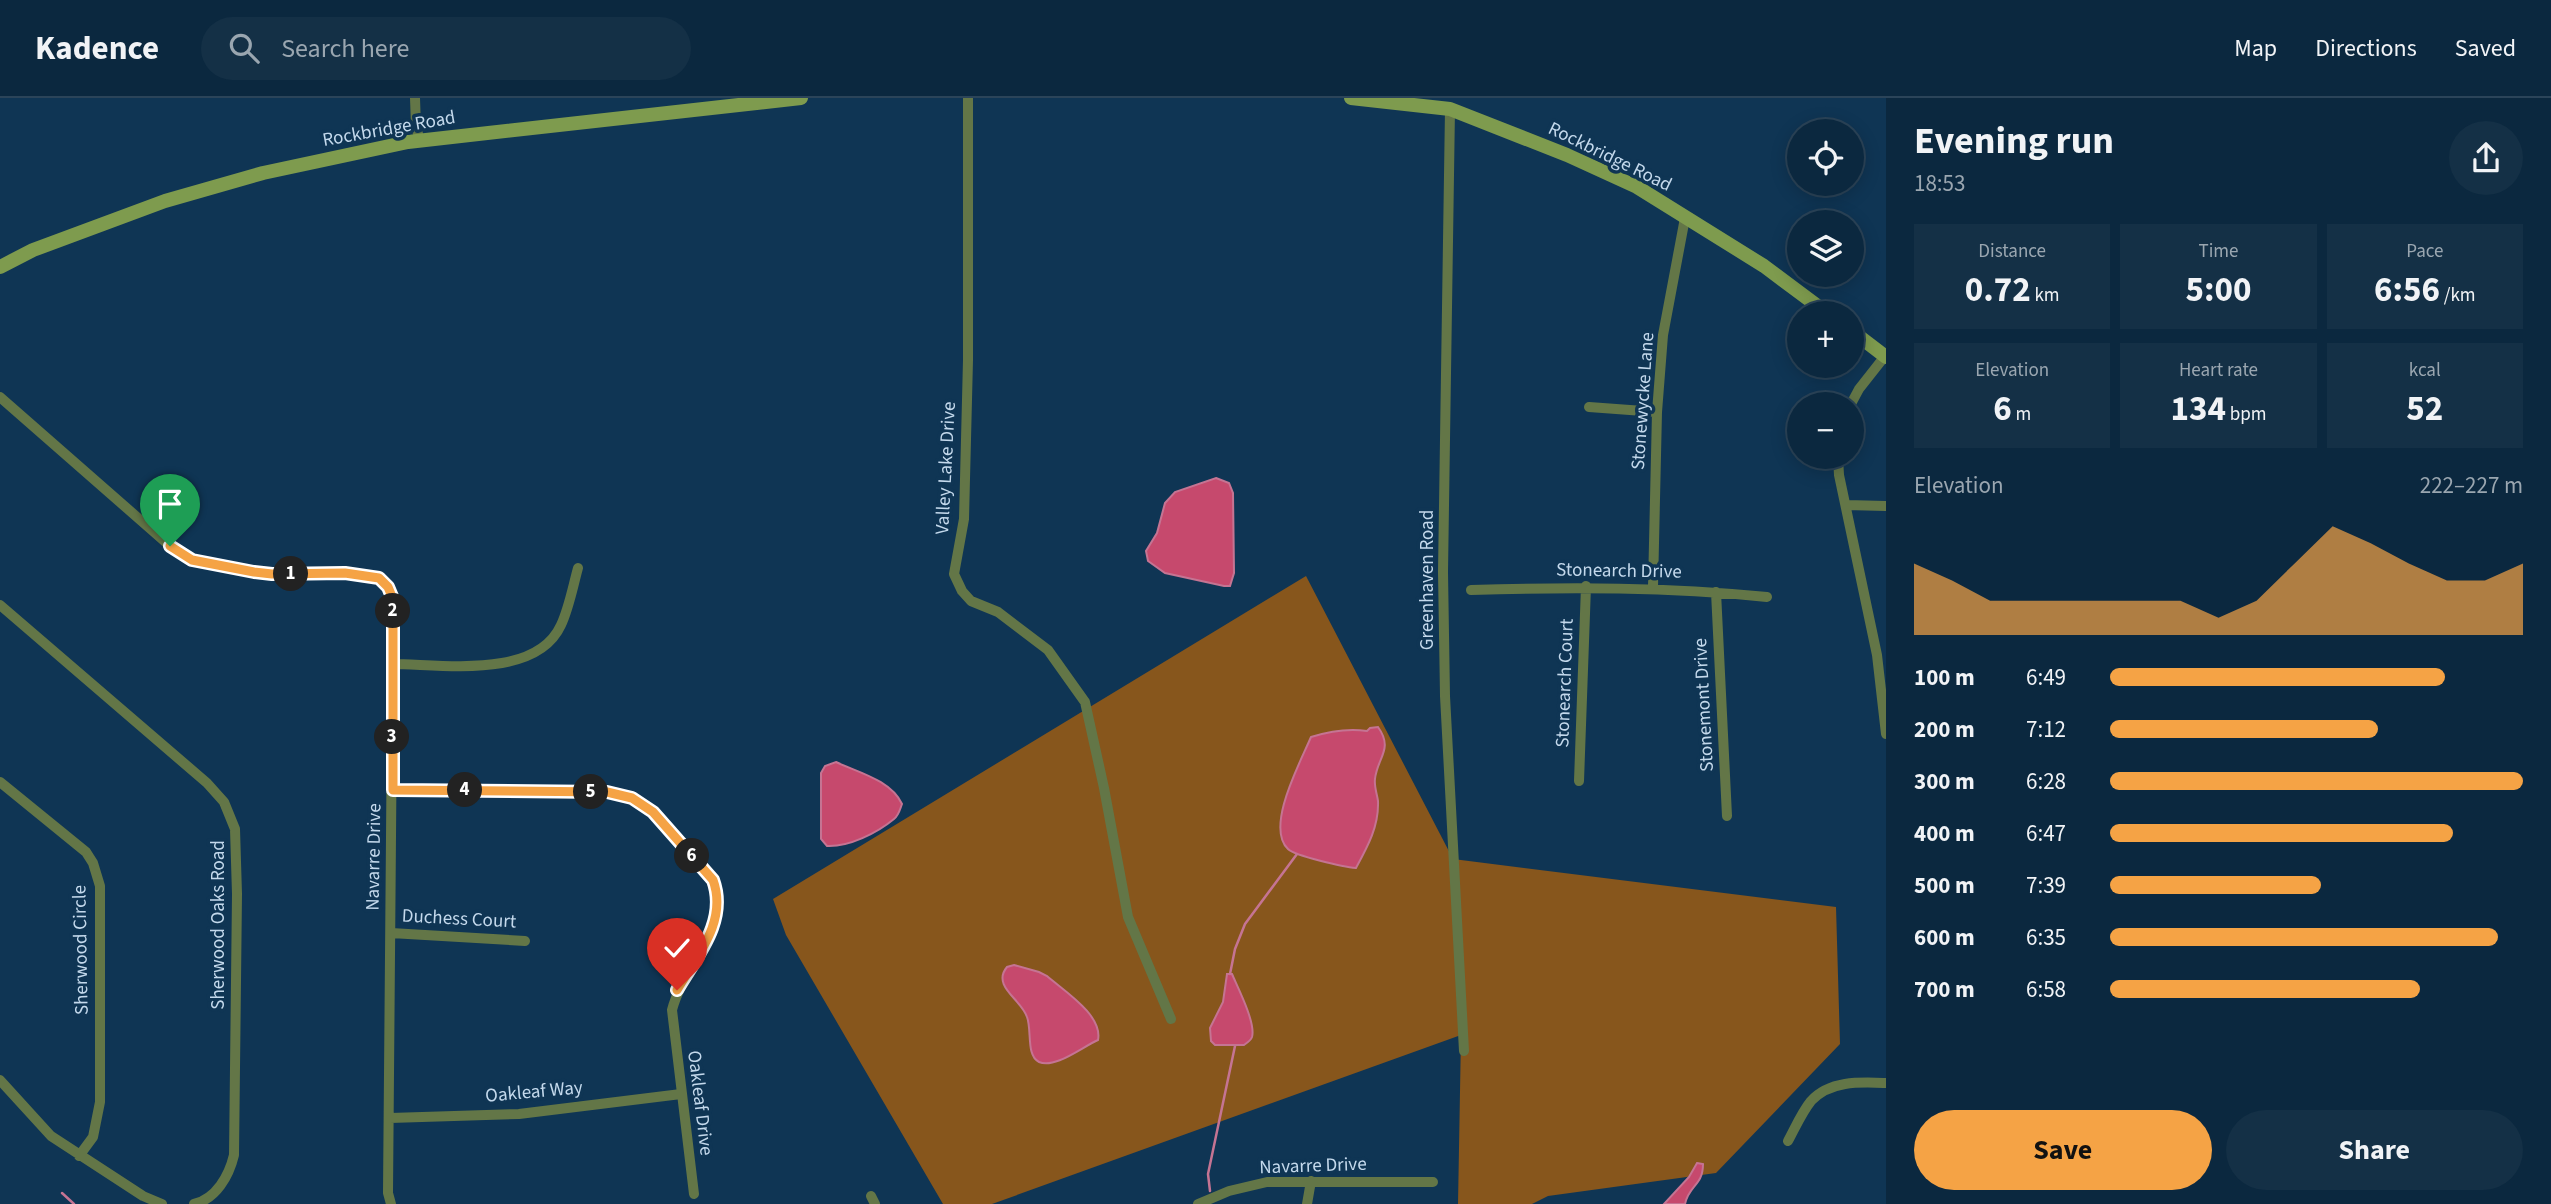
<!DOCTYPE html>
<html lang="en">
<head>
<meta charset="utf-8">
<style>
  :root { --surface:#0b283f; --page:#143046; --text:#f1f3f6; --muted:#9aa6b0; --line:#2b4459; --accent:#f5a345 }
  body { margin:0; font-family:"Source Sans 3",sans-serif; background:var(--page); color:var(--text); height:100vh; display:flex; flex-direction:column; font-size:26px; white-space:nowrap }
  * { box-sizing:border-box; margin:0 }
  p { font-size:23px; color:var(--muted) }
  .icon { flex:none; width:38px; height:38px; fill:none; stroke:currentColor; stroke-width:2; stroke-linecap:round; stroke-linejoin:round }
  .map { position:relative; flex:1; overflow:hidden }
  .sheet { display:flex; flex-direction:column; background:var(--surface); width:665px }
  .sheet>* { flex:none }
  .buttons { position:absolute; left:1787px; top:21px; display:grid; gap:14px }
  .buttons a { display:grid; place-items:center; width:77px; height:77px; border-radius:50%; background:var(--surface); box-shadow:0 4px 18px #0003,0 0 0 2px var(--line); font-size:35px }
  .pin { position:absolute; display:grid; place-items:center; width:60px; height:60px; color:#fff; margin:-72px -30px; border-radius:50% 50% 50% 0; rotate:-45deg; box-shadow:0 0 7px #0007 }
  .pin .icon { rotate:45deg }
  .km { position:absolute; width:35px; height:35px; margin:-18px; border-radius:50%; background:#222; color:#fff; font-size:19px; line-height:35px; text-align:center }
  .round { display:grid; place-items:center; flex:none; width:74px; height:74px; border-radius:37px; background:var(--page) }
  .head { display:flex; align-items:center; justify-content:space-between; height:119px; padding:0 28px }
  h1 { font-size:38px; font-weight:700; line-height:52px }
  .figures { display:grid; grid-template-columns:repeat(3,1fr); gap:10px; height:119px; padding:7px 28px }
  .figures div { display:grid; align-content:center; border-radius:0px; background:var(--page); text-align:center }
  .figures b { font-size:35px; font-weight:700 }
  .figures small { font-size:19px; font-weight:400 }
  .figures p { font-size:19px }
  .chart { height:196px; padding:14px 28px }
  .chart p { display:flex; justify-content:space-between }
  .chart svg { width:100%; height:126px; margin-top:7px; fill:var(--accent); opacity:.7 }
  .cta { display:flex; gap:14px; margin-top:auto; padding:14px 28px }
  .cta a { flex:1; height:80px; border-radius:42px; background:var(--accent); color:#111; font-size:28px; font-weight:700; line-height:80px; text-align:center }
  .cta a+a { background:var(--page); color:var(--text) }
  ul { padding:0 28px; list-style:none; font-size:23px }
  li { display:grid; grid-template-columns:112px 84px 1fr; align-items:center; height:52px }
  li i { height:18px; border-radius:9px; background:var(--accent) }
  header { display:flex; align-items:center; gap:42px; box-sizing:border-box; height:98px; padding:0 35px; background:var(--surface); border-bottom:2px solid var(--line) }
  header strong { font-size:33px }
  nav { display:flex; gap:38px; margin-inline-start:auto; font-size:24px }
  .search { width:490px; height:63px; background:var(--page); display:flex; align-items:center; gap:18px; box-sizing:border-box; padding:0 24px; border-radius:38px; color:var(--muted); font-size:26px }
  main { display:flex; flex:1; min-height:0 }
  .map>svg:first-child { display:block }
  .forest { fill:#87561c }
  .water { fill:#c6496d; stroke:#c57493; stroke-width:2 }
  .lines { fill:none; stroke-linecap:round; stroke-linejoin:round }
  .stream { stroke:#c57493; stroke-width:2.5 }
  .street { stroke:#637647; stroke-width:10 }
  .secondary { stroke:#7e9b4e; stroke-width:14 }
  .route-casing { stroke:#fff; stroke-width:14 }
  .route { stroke:#f5a345; stroke-width:9 }
  .labels { text-anchor:middle; dominant-baseline:central; stroke-width:7; stroke-linejoin:round; paint-order:stroke }
  .street-label { font-size:19px; fill:#c4d9ec; stroke:#0f3554 }
</style>
</head>
<body>
<header>
<strong>Kadence</strong>
<div class="search"><svg class="icon" aria-label="search" viewBox="0 0 24 24"><circle cx="10" cy="10" r="6"/><path d="M15 15l6 6"/></svg>Search here</div>
<nav><a>Map</a><a>Directions</a><a>Saved</a></nav>
</header>
<main>
<div class="map">
<svg width="1886" height="1106" viewBox="0 0 1886 1106">
  <rect width="100%" height="100%" fill="#0f3554"/>
  <path class="forest" d="M1306,478L1453,761L1836,809L1840,946L1716,1075L1548,1098L1532,1106H1458L1461,937L992,1106H943L786,837L773,801Z"/>
  <path class="water" d="M1216,380L1229,385L1233,395L1234,475L1230,488H1224L1165,475L1148,463L1146,453L1157,435L1165,405L1175,394Z
    M1378,629C1394,651 1377,660 1375,681C1374,688 1377,696 1378,703C1379,728 1368,748 1356,770C1344,769 1295,758 1288,751C1265,729 1300,665 1311,639C1330,633 1347,630 1367,633L1370,630Z
    M836,664C857,674 891,682 902,706C900,711 899,717 894,721C877,735 849,749 827,748L821,741V675L825,668Z
    M1014,867L1039,874L1047,878C1064,893 1103,917 1098,942C1082,949 1055,971 1039,964C1026,958 1032,932 1027,919C1022,902 991,888 1007,869Z
    M1227,876H1232C1238,890 1256,925 1252,939C1251,942 1247,945 1244,947H1215L1211,943L1210,930L1223,904Z
    M1697,1065L1703,1066C1703,1088 1689,1087 1685,1106H1664L1689,1079Z"/>
  <g class="lines">
    <path class="stream" d="M1230,876L1235,851L1245,826L1297,756
      M1210,1093L1208,1076L1235,948
      M62,1095L74,1106"/>
    <path class="street" d="M415,0L416,28L420,44
      M968,0V262L964,421L954,476L962,493L971,503L998,514L1048,552L1085,604L1104,690L1128,819L1171,921
      M1450,11L1443,474L1445,598L1464,953
      M0,299L170,448L192,462L253,474L272,476L345,475L379,480L388,489L393,501L388,1095L391,1106
      M1851,306L1859,291L1885,258
      M1589,309L1657,314
      M1838,359L1839,377L1877,557L1886,636
      M1846,407L1886,408
      M1653,489L1657,314L1663,237L1685,120
      M1471,492C1571,489 1667,489 1767,499
      M1716,494L1727,718
      M0,507L207,685L224,704L235,731L237,796L234,1057C229,1078 216,1101 194,1106
      M392,566C441,566 536,582 561,527C569,510 573,488 578,470
      M1579,683L1586,488
      M0,684L86,754L93,765L100,788V1004L93,1039L79,1058
      M392,692L620,696L643,706L653,714L713,782C731,832 684,865 672,912L694,1096
      M391,835L525,843
      M0,982L51,1038L143,1098L162,1106
      M390,1020L519,1016L681,996
      M1788,1043C1795,1030 1802,1014 1811,1003C1830,982 1861,984 1886,985
      M871,1098L875,1106
      M1198,1106L1229,1093L1267,1084H1433
      M1307,1106L1311,1083"/>
    <path class="secondary" d="M1351,0L1450,11L1567,57L1637,89L1764,168L1827,215
      M0,169L33,152L165,103L263,75L408,44L801,0
      M1852,233L1886,259"/>
  </g>
  <g class="lines">
    <g class="route-casing">
      <path id="route" d="M170,448L192,462L254,474L272,476L345,475L379,480L388,489L393,501V692L607,694L632,700L653,714L713,782C728,823 697,858 677,892"/>
    </g>
    <use href="#route" class="route"/>
  </g>
  <g class="labels">
    <g class="street-label">
      <text transform="translate(389 31) rotate(-10)">Rockbridge Road</text>
      <text transform="translate(1610 59) rotate(26)">Rockbridge Road</text>
      <text transform="translate(1643 303) rotate(-86)">Stonewycke Lane</text>
      <text transform="translate(946 370) rotate(-87)">Valley Lake Drive</text>
      <text transform="translate(1619 473) rotate(1)">Stonearch Drive</text>
      <text transform="translate(1427 482) rotate(-90)">Greenhaven Road</text>
      <text transform="translate(1565 585) rotate(-88)">Stonearch Court</text>
      <text transform="translate(1704 607) rotate(-93)">Stonemont Drive</text>
      <text transform="translate(374 759) rotate(-89)">Navarre Drive</text>
      <text transform="translate(459 821) rotate(3)">Duchess Court</text>
      <text transform="translate(218 827) rotate(-90)">Sherwood Oaks Road</text>
      <text transform="translate(81 852) rotate(-91)">Sherwood Circle</text>
      <text transform="translate(534 994) rotate(-5)">Oakleaf Way</text>
      <text transform="translate(700 1005) rotate(83)">Oakleaf Drive</text>
      <text transform="translate(1313 1068) rotate(-2)">Navarre Drive</text>
    </g>
  </g>
</svg>
<div class="buttons">
<a><svg class="icon" aria-label="locate" viewBox="0 0 24 24"><circle cx="12" cy="12" r="6"/><path d="M12 2v4M12 18v4M2 12h4M18 12h4"/></svg></a>
<a><svg class="icon" aria-label="layers" viewBox="0 0 24 24"><path d="M12 4l9 5-9 5-9-5zM3 14l9 5 9-5"/></svg></a>
<a>+</a>
<a>−</a>
</div>
<div class="pin" style="left:170px;top:448px;background:#1e9e55"><svg class="icon" aria-label="arrive" viewBox="0 0 24 24"><path d="M6 21V4h12l-3 4 3 4H6"/></svg></div>
<div class="pin" style="left:677px;top:892px;background:#d93025"><svg class="icon" aria-label="check" viewBox="0 0 24 24"><path d="M5 12l5 5 9-10"/></svg></div>
<b class="km" style="left:291px;top:476px">1</b>
<b class="km" style="left:393px;top:513px">2</b>
<b class="km" style="left:392px;top:639px">3</b>
<b class="km" style="left:465px;top:692px">4</b>
<b class="km" style="left:591px;top:694px">5</b>
<b class="km" style="left:692px;top:758px">6</b>
</div>
<section class="sheet">
<div class="head"><div><h1>Evening run</h1><p>18:53</p></div><a class="round"><svg class="icon" aria-label="share" viewBox="0 0 24 24"><path d="M12 15V3M7 8l5-5 5 5M5 13v7h14v-7"/></svg></a></div>
<div class="figures">
<div><p>Distance</p><b>0.72<small> km</small></b></div>
<div><p>Time</p><b>5:00</b></div>
<div><p>Pace</p><b>6:56<small> /km</small></b></div>
</div>
<div class="figures">
<div><p>Elevation</p><b>6<small> m</small></b></div>
<div><p>Heart rate</p><b>134<small> bpm</small></b></div>
<div><p>kcal</p><b>52</b></div>
</div>
<div class="chart"><p><span>Elevation</span>222–227 m</p>
<svg viewBox="0 0 160 44" preserveAspectRatio="none"><path d="M0 44V19L10 25L20 32L30 32L40 32L50 32L60 32L70 32L80 38L90 32L100 19L110 6L120 12L130 19L140 25L150 25L160 19V44z"/></svg>
</div>
<ul>
<li><b>100 m</b>6:49<i style="width:81%"></i></li>
<li><b>200 m</b>7:12<i style="width:65%"></i></li>
<li><b>300 m</b>6:28<i style="width:100%"></i></li>
<li><b>400 m</b>6:47<i style="width:83%"></i></li>
<li><b>500 m</b>7:39<i style="width:51%"></i></li>
<li><b>600 m</b>6:35<i style="width:94%"></i></li>
<li><b>700 m</b>6:58<i style="width:75%"></i></li>
</ul>
<div class="cta"><a>Save</a><a>Share</a></div>
</section>
</main>
</body>
</html>
